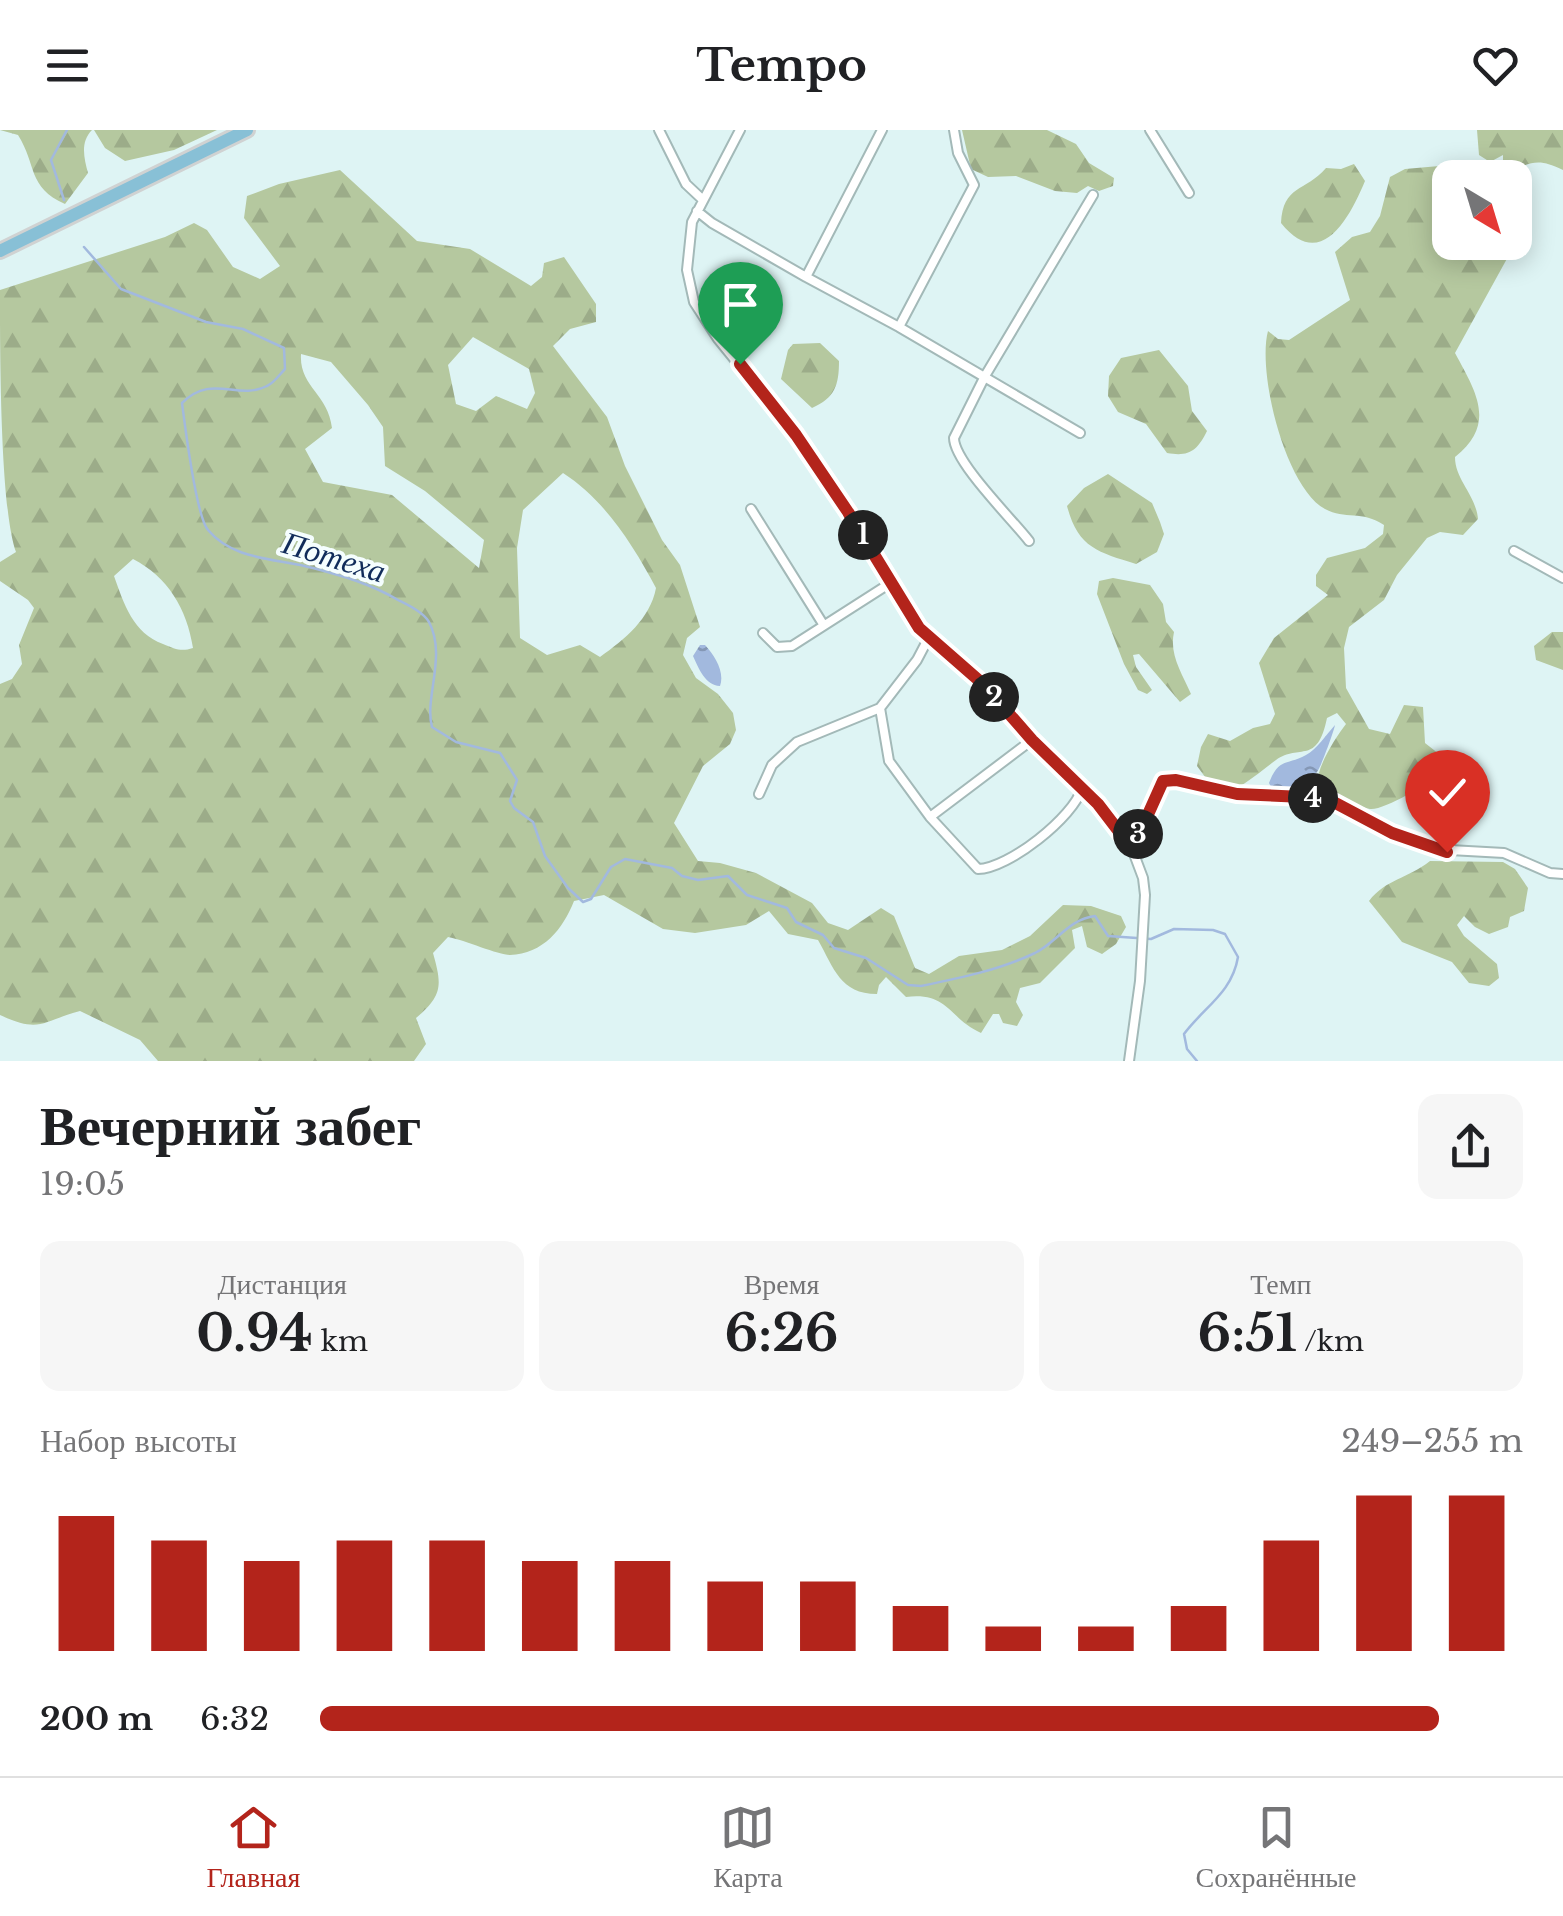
<!DOCTYPE html>
<html lang="ru">
<head>
<meta charset="utf-8">
<style>
  :root { --surface:#fff; --page:#f6f6f6; --text:#202124; --muted:#757577; --line:#e0e0e0; --accent:#b3241b }
  body { margin:0; font-family:"Libre Baskerville",serif; background:var(--page); color:var(--text); height:100vh; display:flex; flex-direction:column; font-size:38px; white-space:nowrap }
  * { box-sizing:border-box; margin:0 }
  p { font-size:32px; color:var(--muted) }
  .icon { flex:none; width:55px; height:55px; fill:none; stroke:currentColor; stroke-width:2; stroke-linecap:round; stroke-linejoin:round }
  .map { position:relative; height:931px; overflow:hidden }
  .panel { display:flex; flex-direction:column; background:var(--surface); flex:1 }
  .panel>* { flex:none }
  .needle { width:65px; rotate:142deg }
  .fabs { position:absolute; left:1432px; top:30px; display:grid; gap:20px }
  .fabs a { display:grid; place-items:center; width:100px; height:100px; border-radius:20px; background:var(--surface); box-shadow:0 5px 25px #0003; font-size:50px }
  .pin { position:absolute; display:grid; place-items:center; width:85px; height:85px; color:#fff; margin:-102px -42px; border-radius:50% 50% 50% 0; rotate:-45deg; box-shadow:0 0 10px #0007 }
  .pin .icon { rotate:45deg }
  .km { position:absolute; width:50px; height:50px; margin:-25px; border-radius:50%; background:#222; color:#fff; font-size:28px; line-height:50px; text-align:center }
  .round { display:grid; place-items:center; flex:none; width:105px; height:105px; border-radius:20px; background:var(--page) }
  .headline { display:flex; align-items:center; justify-content:space-between; height:170px; padding:0 40px }
  h1 { font-size:55px; font-weight:800; line-height:75px }
  .metrics { display:grid; grid-template-columns:repeat(3,1fr); gap:15px; height:170px; padding:10px 40px }
  .metrics div { display:grid; align-content:center; border-radius:20px; background:var(--page); text-align:center }
  .metrics b { font-size:50px; font-weight:800 }
  .metrics small { font-size:28px; font-weight:400 }
  .metrics p { font-size:28px }
  .chart { height:280px; padding:20px 40px }
  .chart p { display:flex; justify-content:space-between }
  .chart svg { width:100%; height:180px; margin-top:10px; stroke:var(--accent); stroke-width:6 }
  ul { padding:0 40px; list-style:none; font-size:32px }
  li { display:grid; grid-template-columns:160px 120px 1fr; align-items:center; height:75px }
  li i { height:25px; border-radius:12px; background:var(--accent) }
  header { display:flex; justify-content:space-between; align-items:center; height:130px; padding:0 40px; background:var(--surface); font-size:45px; font-weight:800 }
  .tabs { display:flex; justify-content:space-around; align-items:center; height:140px; border-top:2px solid var(--line); background:var(--surface); font-size:28px; color:var(--muted) }
  .tabs a { display:grid; justify-items:center; gap:5px }
  .tabs .selected { color:var(--accent) }
  .map>svg:first-child { display:block }
  .forest { fill:url(#forest-firs); fill-rule:evenodd }
  .water { fill:url(#water-ripples) }
  .lines { fill:none; stroke-linecap:round; stroke-linejoin:round }
  .stream { stroke:#a2b9de; stroke-width:2.5 }
  .minor-casing { stroke:#a3b9b8; stroke-width:12 }
  .primary-casing { stroke:#d0d2d2; stroke-width:18 }
  .minor { stroke:#fff; stroke-width:8 }
  .primary { stroke:#88c0d6; stroke-width:12 }
  .route-casing { stroke:#fff; stroke-width:20 }
  .route { stroke:#b3241b; stroke-width:12 }
  .labels { text-anchor:middle; dominant-baseline:central; stroke-width:8; stroke-linejoin:round; paint-order:stroke }
  .water-label { font-size:32px; font-style:italic; fill:#112c5a; stroke:#f5fefe }
</style>
</head>
<body>
<header><svg class="icon" aria-label="menu" viewBox="0 0 24 24"><path d="M4 6h16M4 12h16M4 18h16"/></svg>Tempo<svg class="icon" aria-label="heart" viewBox="0 0 24 24"><path d="M12 20l-8-8c-3-5 5-10 8-4 3-6 11-1 8 4z"/></svg></header>
<div class="map">
<svg width="1563" height="931" viewBox="0 0 1563 931">
  <defs>
    <pattern id="forest-firs" width="22" height="20" patternUnits="userSpaceOnUse" patternTransform="scale(2.5)"><rect width="22" height="20" fill="#b5c89f"/><path d="M5 1l3.5 6h-7zM16 11l3.5 6h-7z" fill="#9cac89"/></pattern>
    <pattern id="water-ripples" width="26" height="14" patternUnits="userSpaceOnUse" patternTransform="scale(2.5)"><rect width="26" height="14" fill="#a2b9de"/><path d="M2 4q2-2 4 0t4 0M15 11q2-2 4 0t4 0" fill="none" stroke="#8497b5"/></pattern>
  </defs>
  <rect width="100%" height="100%" fill="#def4f4"/>
  <path class="forest" d="M0,0H92C80,12 84,28 88,43L65,74C27,57 37,35 18,5Z
    M94,0H217L174,20L125,31L105,18Z
    M962,0H1047L1076,14L1089,33L1114,48L1113,56L1099,61L1088,56L1077,63L1055,61L1016,46L988,47L971,39Z
    M1477,0H1563V40C1541,29 1531,30 1510,43L1503,34V25L1490,32L1479,25Z
    M1354,34L1365,51C1350,87 1321,143 1281,93C1283,55 1305,62 1326,38L1341,39Z
    M1451,35L1476,44L1489,43L1495,47L1450,48V112L1511,113L1509,125L1455,223C1476,262 1497,294 1455,327C1455,350 1476,365 1478,389L1463,405L1440,402L1427,408L1397,445L1384,470L1349,497L1344,518L1346,558L1369,599L1390,604L1404,575L1423,577L1425,613L1439,624L1441,644C1429,653 1383,681 1370,679C1349,675 1341,658 1318,663C1312,643 1334,610 1346,594L1337,583L1327,588C1317,636 1300,613 1276,630C1262,640 1250,651 1235,659L1208,651L1197,636L1201,617L1208,604L1230,611L1253,598L1270,594L1275,584L1259,533L1274,508L1328,465L1316,456V445L1327,428L1365,418L1383,404L1384,395C1362,380 1345,390 1325,379C1285,357 1257,242 1268,201L1278,209L1289,210L1350,170L1335,122L1352,107L1370,102L1380,86L1390,47L1405,39Z
    M340,40L417,111L470,119L531,156L542,147L544,133L564,127L596,174V192L570,199L553,216L607,287L625,336L662,410L680,435L700,497L687,508L683,525L696,548L718,564L733,583L736,600L730,614L703,636L674,693L698,731L720,733L756,743L812,773L828,793L848,800L881,778L894,786L915,838L929,844L959,826L1002,820L1030,806L1063,775L1091,776L1121,786L1126,797L1116,814L1102,824L1087,817L1082,796L1072,800L1075,818L1040,853L1020,858L1016,872L1023,885L1017,896L1003,893L999,884H993L981,903C948,888 949,862 906,867L886,847L879,855L877,864C840,864 834,838 818,810L788,804L769,781L746,795L695,803L663,799L604,765L574,771C563,799 543,824 510,825C498,825 465,810 448,807L433,823C442,855 443,865 416,888L426,914L414,931H158L140,910L80,881C42,891 41,904 0,885V554L12,549L22,534L19,515L34,478L28,470L0,451V432L16,422C0,379 0,217 0,160L165,107L194,93L207,100L233,137L260,149L280,136L244,88L247,66L279,54ZM473,207L529,239L535,263L527,279L496,266L476,281L456,274L448,235ZM301,224L331,232L368,275L383,297L385,336L425,361L484,410L479,438L392,365L323,352L305,319L332,298C328,263 299,257 301,224ZM563,343C605,370 633,415 656,458C650,489 625,509 600,527L580,515L547,525L520,508L517,418L523,380ZM133,429C168,447 187,479 193,518C181,522 175,519 163,514C133,503 124,474 114,446Z
    M820,213L839,231C839,255 835,268 812,278L781,249L788,220L793,214Z
    M1159,220L1188,256L1192,281L1207,301C1197,321 1189,327 1167,323L1146,294L1118,282L1108,266L1109,246L1121,228Z
    M1108,344L1152,373L1160,392L1164,404L1157,422L1136,434C1098,422 1078,418 1067,376L1084,358Z
    M1113,448L1150,455L1163,474L1166,492L1174,502C1169,525 1182,543 1191,564L1180,572L1139,524L1133,525L1136,537L1152,560L1147,564L1138,560L1124,534L1097,464L1099,451Z
    M1552,502H1563V540L1536,530L1534,516Z
    M1430,731L1503,732L1515,739L1528,758L1524,781L1510,787L1508,797L1489,804L1475,797L1464,786L1457,795L1464,806L1497,834L1499,848L1489,856L1469,853L1452,832L1402,812L1369,771C1386,749 1407,749 1430,731Z"/>
  <path class="water" d="M700,515H705C715,526 725,542 720,556C705,555 699,539 693,526Z
    M1335,595C1334,601 1321,637 1317,642C1313,647 1308,649 1304,653L1306,658L1302,664L1273,661L1269,653C1279,627 1286,636 1306,625C1317,619 1326,605 1335,595Z"/>
  <g class="lines">
    <path class="stream" d="M64,70L51,30L67,0
      M84,117L121,159L206,192L243,199L284,218L285,239C280,244 274,253 267,256C237,271 212,243 182,273C185,296 196,386 208,400C234,431 277,428 313,438C343,446 371,454 398,470C408,475 423,482 429,492C447,526 424,568 432,597L456,612L500,623L517,650L510,671L514,678L533,692L545,726L568,758L583,772L591,769L611,737L625,729L672,738L682,746L698,750L728,746L747,765L787,778L796,792L823,805L834,818L866,828L908,855L921,856C960,848 999,840 1035,823C1057,812 1069,789 1095,786L1108,806L1151,809L1174,799L1213,800L1225,804L1238,827C1232,863 1204,877 1184,904L1187,919L1197,931"/>
    <g class="minor-casing">
      <path id="minor" d="M659,0L686,54L703,70
        M740,0L692,92L687,140L694,172L718,209L796,305L879,430L919,498L983,554L1032,610L1098,674L1134,724L1143,748L1145,765L1140,851L1129,931
        M1150,0L1189,63
        M697,81L712,93L806,147L882,0
        M806,147L899,197L1080,303
        M899,197L974,55L958,23L954,0
        M751,379L823,494
        M1029,411C1012,389 954,332 954,308L985,246L1093,65
        M1514,421L1563,448
        M763,503L777,517L792,516L892,452
        M880,578L889,631L930,687L978,739C1008,739 1074,687 1082,658
        M759,664L772,635L797,612L880,578L917,530L928,509
        M930,687L1032,610
        M1127,712L1141,700L1163,651L1176,650L1237,664L1288,669L1326,668L1392,703L1432,719L1504,723L1550,743L1563,744"/>
    </g>
    <g class="primary-casing">
      <path id="primary" d="M0,121L247,0"/>
    </g>
    <use href="#minor" class="minor"/>
    <use href="#primary" class="primary"/>
  </g>
  <g class="lines">
    <g class="route-casing">
      <path id="route" d="M740,234L796,305L848,382L919,498L983,554L1032,610L1098,674L1127,712L1141,700L1163,651L1176,650L1237,664L1326,668L1392,703L1447,722"/>
    </g>
    <use href="#route" class="route"/>
  </g>
  <g class="labels">
    <g class="water-label">
      <text transform="translate(334 427) rotate(17)">Потеха</text>
    </g>
  </g>
</svg>
<div class="fabs">
<a><svg class="needle" viewBox="-14 -14 28 28"><path d="M0-13l5 13h-10z" fill="#e53935"/><path d="M0 13l5-13h-10z" fill="#757577"/></svg></a>
</div>
<div class="pin" style="left:740px;top:234px;background:#1e9e55"><svg class="icon" aria-label="arrive" viewBox="0 0 24 24"><path d="M6 21V4h12l-3 4 3 4H6"/></svg></div>
<div class="pin" style="left:1447px;top:722px;background:#d93025"><svg class="icon" aria-label="check" viewBox="0 0 24 24"><path d="M5 12l5 5 9-10"/></svg></div>
<b class="km" style="left:863px;top:405px">1</b>
<b class="km" style="left:994px;top:567px">2</b>
<b class="km" style="left:1138px;top:704px">3</b>
<b class="km" style="left:1313px;top:668px">4</b>
</div>
<section class="panel">
<div class="headline"><div><h1>Вечерний забег</h1><p>19:05</p></div><a class="round"><svg class="icon" aria-label="share" viewBox="0 0 24 24"><path d="M12 15V3M7 8l5-5 5 5M5 13v7h14v-7"/></svg></a></div>
<div class="metrics">
<div><p>Дистанция</p><b>0.94<small> km</small></b></div>
<div><p>Время</p><b>6:26</b></div>
<div><p>Темп</p><b>6:51<small> /km</small></b></div>
</div>
<div class="chart"><p><span>Набор высоты</span>249–255 m</p>
<svg viewBox="0 0 160 44" preserveAspectRatio="none"><path d="M5 44V11M15 44V17M25 44V22M35 44V17M45 44V17M55 44V22M65 44V22M75 44V27M85 44V27M95 44V33M105 44V38M115 44V38M125 44V33M135 44V17M145 44V6M155 44V6"/></svg>
</div>
<ul>
<li><b>200 m</b>6:32<i style="width:93%"></i></li>
</ul>
</section>
<nav class="tabs">
<a class="selected"><svg class="icon" aria-label="home" viewBox="0 0 24 24"><path d="M3 11l9-7 9 7M6 9v11h12V9"/></svg>Главная</a>
<a><svg class="icon" aria-label="map" viewBox="0 0 24 24"><path d="M3 6l6-2 6 2 6-2v14l-6 2-6-2-6 2zM9 4v14M15 6v14"/></svg>Карта</a>
<a><svg class="icon" aria-label="saved" viewBox="0 0 24 24"><path d="M7 4h10v16l-5-4-5 4z"/></svg>Сохранённые</a>
</nav>
</body>
</html>
